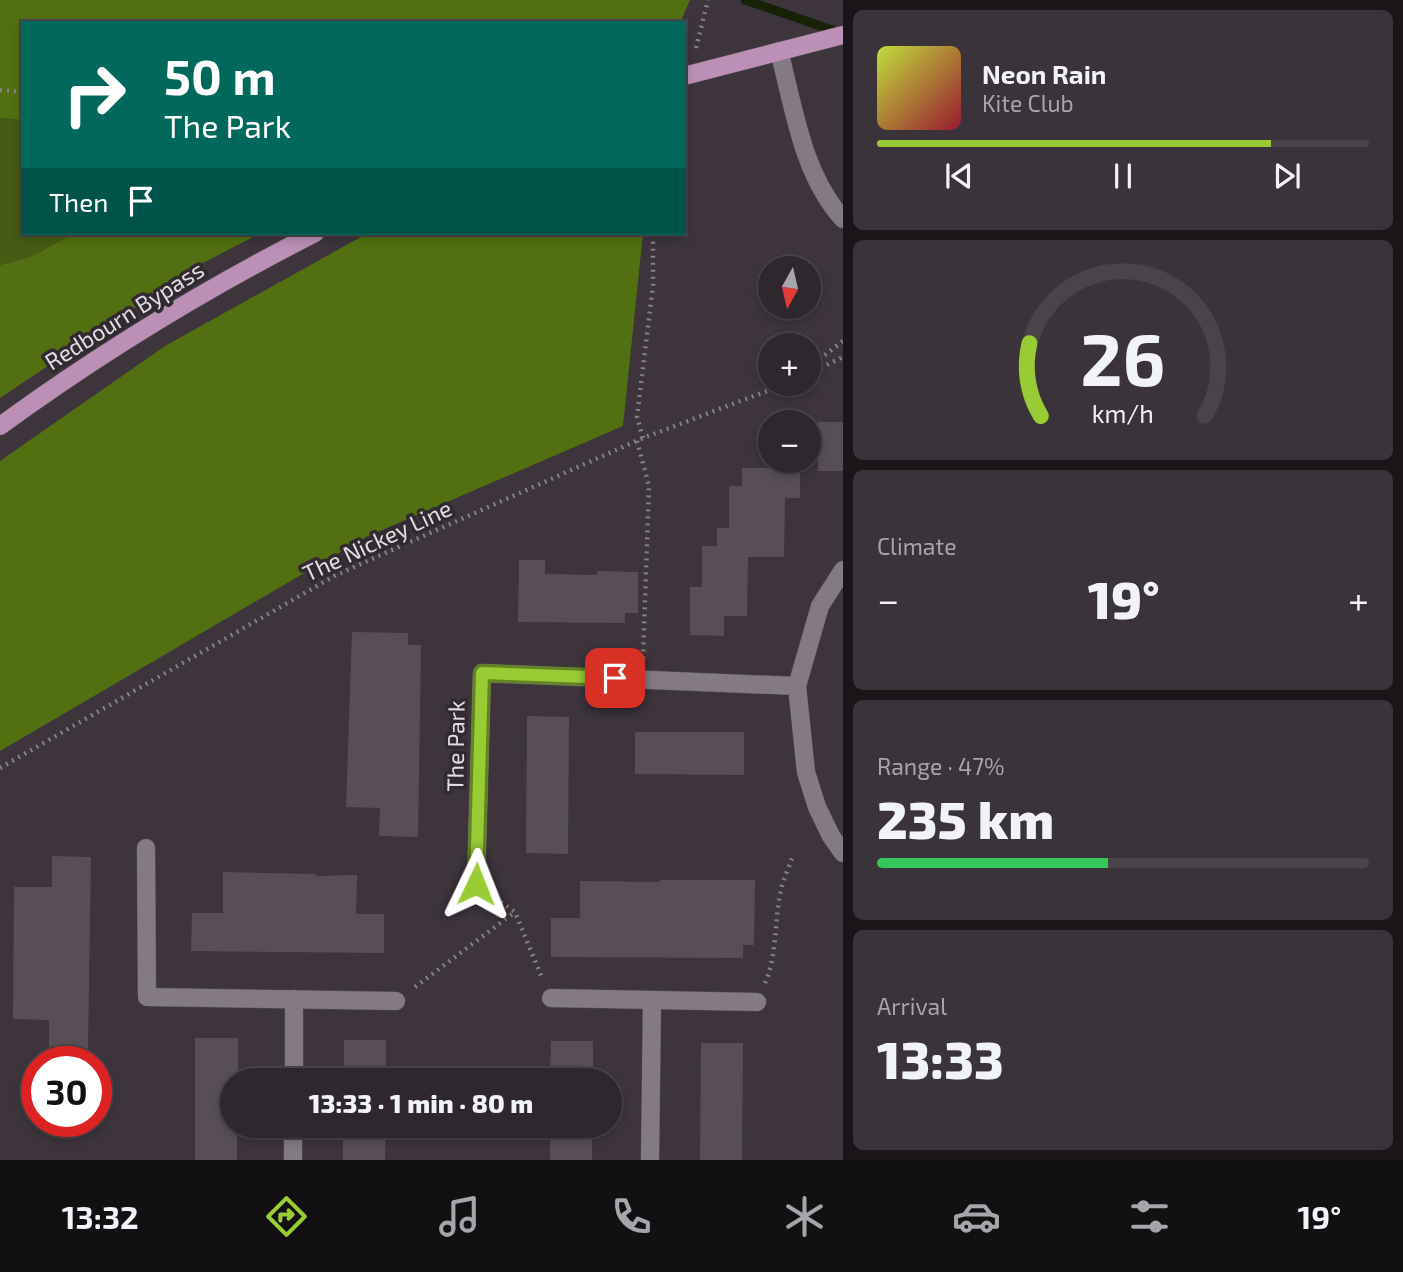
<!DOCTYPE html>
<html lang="en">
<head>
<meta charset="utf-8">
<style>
	:root { --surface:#2e272d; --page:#3a3339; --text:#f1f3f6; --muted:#a7a5aa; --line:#494449; --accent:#99cb35 }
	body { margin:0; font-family:"Exo 2",sans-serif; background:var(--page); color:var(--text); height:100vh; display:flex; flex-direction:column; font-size:26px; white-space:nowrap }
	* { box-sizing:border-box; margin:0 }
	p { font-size:23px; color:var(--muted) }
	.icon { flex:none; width:38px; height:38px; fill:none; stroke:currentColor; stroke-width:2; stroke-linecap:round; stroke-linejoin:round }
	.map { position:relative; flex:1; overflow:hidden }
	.drawer { display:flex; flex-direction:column; gap:10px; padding:10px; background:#191519; width:560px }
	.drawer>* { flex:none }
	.banner { position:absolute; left:21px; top:21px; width:665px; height:214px; border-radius:0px; box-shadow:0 4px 10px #0003,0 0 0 2px var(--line); background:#00695c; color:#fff; overflow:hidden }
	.needle { width:46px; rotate:188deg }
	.buttons { position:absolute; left:758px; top:256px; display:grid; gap:14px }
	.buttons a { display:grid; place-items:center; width:63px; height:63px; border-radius:50%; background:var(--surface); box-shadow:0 4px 10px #0003,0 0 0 2px var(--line); font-size:35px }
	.speed { position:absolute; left:21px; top:1046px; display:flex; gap:14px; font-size:35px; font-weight:700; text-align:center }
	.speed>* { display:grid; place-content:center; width:91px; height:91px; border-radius:50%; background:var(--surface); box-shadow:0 4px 10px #0003,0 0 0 2px var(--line); line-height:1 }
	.speed .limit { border:10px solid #d22; background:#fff; color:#111 }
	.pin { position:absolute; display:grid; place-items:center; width:60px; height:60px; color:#fff; margin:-30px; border-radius:14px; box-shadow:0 4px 10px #0006 }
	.me { position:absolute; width:77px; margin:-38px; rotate:2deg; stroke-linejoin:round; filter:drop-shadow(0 0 5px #0008) }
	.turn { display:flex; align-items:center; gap:24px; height:147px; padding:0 28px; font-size:32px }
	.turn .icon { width:91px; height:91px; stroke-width:2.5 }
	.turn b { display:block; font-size:49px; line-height:60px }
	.then { display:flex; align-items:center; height:66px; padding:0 28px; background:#0003; gap:14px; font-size:26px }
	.big { font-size:52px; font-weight:800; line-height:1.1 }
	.drawer .tile { flex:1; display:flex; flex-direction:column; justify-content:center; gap:10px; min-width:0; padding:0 24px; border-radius:10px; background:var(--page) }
	.drawer .dial { align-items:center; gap:0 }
	.dial svg { height:182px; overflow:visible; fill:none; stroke:var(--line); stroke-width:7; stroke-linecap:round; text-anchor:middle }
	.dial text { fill:var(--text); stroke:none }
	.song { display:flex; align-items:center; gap:21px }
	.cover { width:84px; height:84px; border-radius:10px; background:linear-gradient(135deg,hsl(70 70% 55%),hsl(350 70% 35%)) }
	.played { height:7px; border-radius:4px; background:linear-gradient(90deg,var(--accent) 80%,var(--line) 80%) }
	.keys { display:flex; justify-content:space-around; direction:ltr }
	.heat { display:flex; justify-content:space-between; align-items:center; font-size:38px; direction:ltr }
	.charge { height:10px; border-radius:5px; background:linear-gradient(90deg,#34c759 47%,var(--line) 0) }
	.trip { position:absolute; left:220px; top:1068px; width:402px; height:70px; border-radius:35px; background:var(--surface); box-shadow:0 4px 10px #0003,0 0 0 2px var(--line); font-weight:800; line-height:70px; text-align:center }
	.menu { display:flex; height:112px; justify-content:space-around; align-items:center; background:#121012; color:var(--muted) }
	.menu .icon { width:49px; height:49px }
	.menu .selected { color:var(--accent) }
	.menu b { font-size:32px; color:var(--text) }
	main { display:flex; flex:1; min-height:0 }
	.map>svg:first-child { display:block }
</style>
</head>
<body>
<main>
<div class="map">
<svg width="843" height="1160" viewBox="0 0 843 1160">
	<rect width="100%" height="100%" fill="#3d343c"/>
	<polygon fill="#445c14" points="0,118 23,120 23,233 74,233 33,256 0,265"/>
	<g fill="#527011">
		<polygon points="0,0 690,0 680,23 23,23 23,120 0,118"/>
		<polygon points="74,233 261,233 197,266 0,398 0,265 33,256"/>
		<polygon points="368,233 643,233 623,426 366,537 0,751 0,461 165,346"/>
	</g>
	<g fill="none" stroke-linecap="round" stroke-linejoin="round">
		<polyline stroke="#172105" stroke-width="9" points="745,0 841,33"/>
	</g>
	<g fill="#584f56">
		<rect x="818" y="422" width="25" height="49"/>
		<polygon points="742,468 800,468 800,498 785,498 784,557 748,557 747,616 724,616 724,636 690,635 690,587 702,587 702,546 717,546 717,528 729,528 729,486 742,486"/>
		<polygon points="519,560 545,560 545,574 597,575 597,571 638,572 638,613 625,613 625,623 518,622"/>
		<polygon points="352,632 408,633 408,645 421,645 418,837 379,836 380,808 346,807"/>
		<polygon points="527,716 569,717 568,854 526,853"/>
		<polygon points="635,732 744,732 744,775 635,774"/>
		<polygon points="52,856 91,857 88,1049 49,1048 49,1020 13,1019 14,887 52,887"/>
		<polygon points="223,872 316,874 316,876 357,875 356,914 384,914 384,953 191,951 192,913 223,913"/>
		<polygon points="660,880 755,880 754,945 743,945 743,958 551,957 551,918 580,918 580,881 660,882"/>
		<polygon points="195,1038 238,1038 238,1080 233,1080 233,1125 237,1125 237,1160 195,1160"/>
		<rect x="344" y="1040" width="42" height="40"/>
		<polygon points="551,1041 593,1041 593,1080 550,1080"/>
		<polygon points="701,1043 743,1043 742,1160 700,1160"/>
		<polygon points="343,1125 386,1125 385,1160 343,1160"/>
		<rect x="550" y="1125" width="42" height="35"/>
	</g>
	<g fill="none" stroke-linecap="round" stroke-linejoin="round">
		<g stroke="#595258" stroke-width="19">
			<g id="minor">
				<path d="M 779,51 C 794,107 802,174 843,219"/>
				<polyline points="843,570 820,606 797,686 806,772 817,807 831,836 843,853"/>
				<polyline points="146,848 147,997 396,1001"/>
				<polyline points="476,884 482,673 797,686"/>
				<polyline points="551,998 757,1002"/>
				<polyline points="294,1080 294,999"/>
				<polyline points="293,1160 293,1125"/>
				<polyline points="650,1160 652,1001"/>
			</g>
		</g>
		<g stroke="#595258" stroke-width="19">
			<g id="major">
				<polyline points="684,76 843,35"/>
				<path d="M 0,426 C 99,354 205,289 315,233"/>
			</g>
		</g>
		<g stroke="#867f85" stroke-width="4.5" stroke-dasharray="2 5" stroke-linecap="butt">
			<polyline points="696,48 708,0"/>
			<polyline points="0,90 23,92"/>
			<polyline points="808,368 843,341"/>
			<polyline points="808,374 843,357"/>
			<polyline points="643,438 637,417 653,285 653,233"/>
			<polyline points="637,441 649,486 643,659"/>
			<polyline points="0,768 336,575 643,438 788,383"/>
			<polyline points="495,898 515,912 542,978"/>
			<path d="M 765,983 C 778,953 774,920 781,890 C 783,879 789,868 792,858"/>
			<polyline points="415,987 515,912"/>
		</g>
		<use href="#minor" stroke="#847a82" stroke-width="18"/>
		<use href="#major" stroke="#bb8fb6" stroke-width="18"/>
	</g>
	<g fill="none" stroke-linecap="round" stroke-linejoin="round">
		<g stroke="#638422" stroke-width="18">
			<polyline id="route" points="476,884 482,673 615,678"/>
		</g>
		<use href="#route" stroke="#99cb35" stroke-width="12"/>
	</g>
	<g text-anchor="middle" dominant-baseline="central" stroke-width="7" stroke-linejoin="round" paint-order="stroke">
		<g font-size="23" fill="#e2dde1" stroke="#322a31">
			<text transform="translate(124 315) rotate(-32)">Redbourn Bypass</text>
			<text transform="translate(377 540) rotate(-25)">The Nickey Line</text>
			<text transform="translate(455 746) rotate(-89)">The Park</text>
		</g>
	</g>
</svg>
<div class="buttons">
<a><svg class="needle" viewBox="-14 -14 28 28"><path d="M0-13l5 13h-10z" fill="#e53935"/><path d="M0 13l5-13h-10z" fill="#a7a5aa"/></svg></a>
<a>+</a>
<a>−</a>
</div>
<div class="speed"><div class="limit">30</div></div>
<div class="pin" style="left:615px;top:678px;background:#d93025"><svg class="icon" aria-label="arrive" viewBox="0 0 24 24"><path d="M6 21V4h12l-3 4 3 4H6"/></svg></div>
<svg class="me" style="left:476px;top:884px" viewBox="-20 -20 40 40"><path d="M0-17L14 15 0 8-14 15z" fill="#99cb35" stroke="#fff" stroke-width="4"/></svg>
<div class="trip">13:33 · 1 min · 80 m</div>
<div class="banner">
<div class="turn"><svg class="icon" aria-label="right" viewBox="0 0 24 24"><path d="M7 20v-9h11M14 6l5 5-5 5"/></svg><div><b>50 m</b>The Park</div></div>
<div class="then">Then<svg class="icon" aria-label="arrive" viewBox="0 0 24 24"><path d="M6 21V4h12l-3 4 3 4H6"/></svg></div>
</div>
</div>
<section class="drawer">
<div class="tile">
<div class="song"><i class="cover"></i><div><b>Neon Rain</b><p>Kite Club</p></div></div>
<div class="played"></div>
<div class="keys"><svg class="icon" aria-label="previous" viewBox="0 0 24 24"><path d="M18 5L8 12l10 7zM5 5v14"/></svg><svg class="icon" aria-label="pause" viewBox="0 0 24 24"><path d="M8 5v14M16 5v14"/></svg><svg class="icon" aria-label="next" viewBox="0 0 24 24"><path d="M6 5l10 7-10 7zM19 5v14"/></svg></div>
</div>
<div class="tile dial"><svg viewBox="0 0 100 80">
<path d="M14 69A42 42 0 1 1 86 69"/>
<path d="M14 69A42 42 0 0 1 9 37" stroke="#99cb35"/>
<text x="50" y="56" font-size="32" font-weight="700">26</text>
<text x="50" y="72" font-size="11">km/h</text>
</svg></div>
<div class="tile"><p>Climate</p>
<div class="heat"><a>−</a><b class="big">19°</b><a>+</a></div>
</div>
<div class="tile"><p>Range · 47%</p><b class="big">235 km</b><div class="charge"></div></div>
<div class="tile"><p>Arrival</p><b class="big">13:33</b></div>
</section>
</main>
<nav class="menu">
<b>13:32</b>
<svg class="icon selected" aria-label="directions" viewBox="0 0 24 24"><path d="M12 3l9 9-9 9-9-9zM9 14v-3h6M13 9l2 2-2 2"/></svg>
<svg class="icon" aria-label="music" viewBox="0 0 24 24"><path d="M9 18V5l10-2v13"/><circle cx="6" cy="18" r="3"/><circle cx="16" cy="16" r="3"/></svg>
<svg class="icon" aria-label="phone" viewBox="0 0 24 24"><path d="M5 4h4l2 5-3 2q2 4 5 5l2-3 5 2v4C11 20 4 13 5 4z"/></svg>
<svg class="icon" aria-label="climate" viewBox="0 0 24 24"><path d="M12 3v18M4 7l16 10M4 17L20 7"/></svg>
<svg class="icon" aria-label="car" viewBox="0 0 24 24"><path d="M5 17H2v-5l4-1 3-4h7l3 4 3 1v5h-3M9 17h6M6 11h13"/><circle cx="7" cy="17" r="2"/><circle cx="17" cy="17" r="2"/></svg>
<svg class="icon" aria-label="filters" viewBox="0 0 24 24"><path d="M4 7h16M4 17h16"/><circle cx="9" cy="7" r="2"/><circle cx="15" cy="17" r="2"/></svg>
<b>19°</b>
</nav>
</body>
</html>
